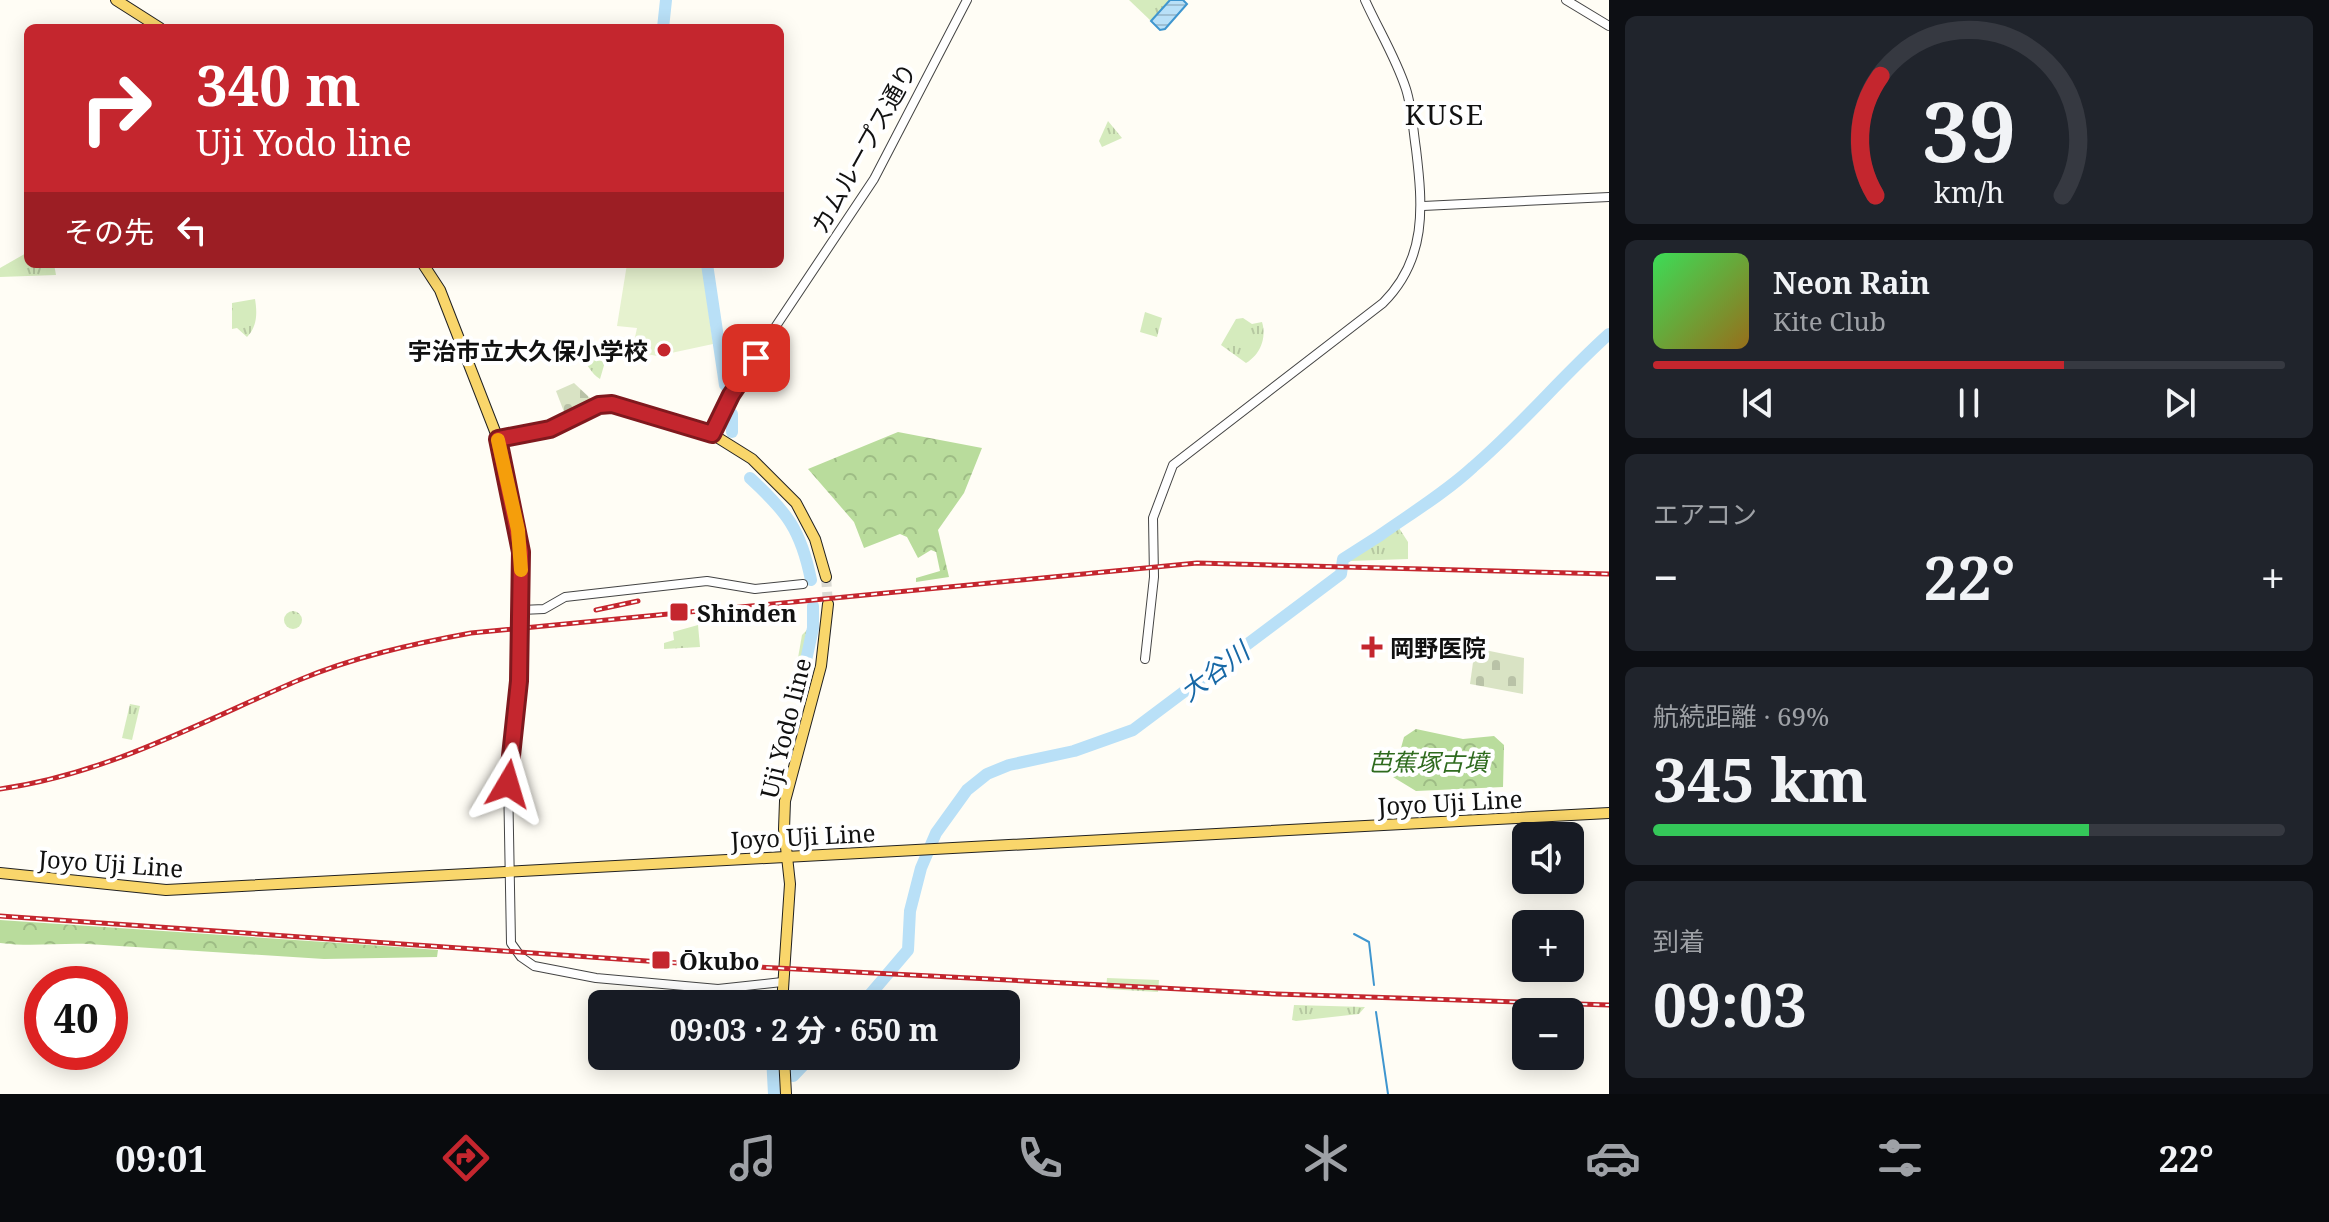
<!DOCTYPE html>
<html lang="ja">
<head>
<meta charset="utf-8">
<style>
	:root { --surface:#171b24; --page:#20242c; --text:#f1f3f6; --muted:#9ea1a6; --line:#363941; --accent:#c4262e }
	body { margin:0; font-family:"Noto Serif","Noto Sans JP",serif; background:var(--page); color:var(--text); height:100vh; display:flex; flex-direction:column; font-size:30px; white-space:nowrap }
	* { box-sizing:border-box; margin:0 }
	p { font-size:26px; color:var(--muted) }
	.icon { flex:none; width:44px; height:44px; fill:none; stroke:currentColor; stroke-width:2; stroke-linecap:round; stroke-linejoin:round }
	.map { position:relative; flex:1; overflow:hidden }
	.sheet { display:flex; flex-direction:column; gap:16px; padding:16px; background:#0d0f14; width:720px }
	.sheet>* { flex:none }
	.hud { position:absolute; left:24px; top:24px; width:760px; height:244px; border-radius:12px; box-shadow:0 4px 20px #0003; background:#c4262e; color:#fff; overflow:hidden }
	.buttons { position:absolute; left:1512px; top:822px; display:grid; gap:16px }
	.buttons a { display:grid; place-items:center; width:72px; height:72px; border-radius:12px; background:var(--surface); box-shadow:0 4px 20px #0003; font-size:40px }
	.speed { position:absolute; left:24px; top:966px; display:flex; gap:16px; font-size:40px; font-weight:700; text-align:center }
	.speed>* { display:grid; place-content:center; width:104px; height:104px; border-radius:50%; background:var(--surface); box-shadow:0 4px 20px #0003; line-height:1 }
	.speed .limit { border:12px solid #d22; background:#fff; color:#111 }
	.pin { position:absolute; display:grid; place-items:center; width:68px; height:68px; color:#fff; margin:-34px; border-radius:16px; box-shadow:0 4px 12px #0006 }
	.me { position:absolute; width:88px; margin:-44px; rotate:7deg; stroke-linejoin:round; filter:drop-shadow(0 0 6px #0008) }
	.turn { display:flex; align-items:center; gap:28px; height:168px; padding:0 40px; font-size:36px }
	.turn .icon { width:104px; height:104px; stroke-width:2.5 }
	.turn b { display:block; font-size:56px; line-height:68px }
	.then { display:flex; align-items:center; height:76px; padding:0 40px; background:#0003; gap:16px; font-size:30px }
	.big { font-size:60px; font-weight:700; line-height:1.1 }
	.sheet .card { flex:1; display:flex; flex-direction:column; justify-content:center; gap:12px; min-width:0; padding:0 28px; border-radius:12px; background:var(--page) }
	.sheet .dial { align-items:center; gap:0 }
	.dial svg { height:208px; overflow:visible; fill:none; stroke:var(--line); stroke-width:7; stroke-linecap:round; text-anchor:middle }
	.dial text { fill:var(--text); stroke:none }
	.song { display:flex; align-items:center; gap:24px }
	.cover { width:96px; height:96px; border-radius:12px; background:linear-gradient(135deg,hsl(130 70% 55%),hsl(40 70% 35%)) }
	.played { height:8px; border-radius:4px; background:linear-gradient(90deg,var(--accent) 65%,var(--line) 65%) }
	.keys { display:flex; justify-content:space-around; direction:ltr }
	.heat { display:flex; justify-content:space-between; align-items:center; font-size:44px; direction:ltr }
	.charge { height:12px; border-radius:6px; background:linear-gradient(90deg,#34c759 69%,var(--line) 0) }
	.trip { position:absolute; left:588px; top:990px; width:432px; height:80px; border-radius:12px; background:var(--surface); box-shadow:0 4px 20px #0003; font-weight:700; line-height:80px; text-align:center }
	.menu { display:flex; height:128px; justify-content:space-around; align-items:center; background:#090b0e; color:var(--muted) }
	.menu .icon { width:56px; height:56px }
	.menu .active { color:var(--accent) }
	.menu b { font-size:36px; color:var(--text) }
	main { display:flex; flex:1; min-height:0 }
	.map>svg:first-child { display:block }
</style>
</head>
<body>
<main>
<div class="map">
<svg width="1609" height="1094" viewBox="0 0 1609 1094">
	<defs>
		<pattern id="grass-tufts" width="24" height="20" patternUnits="userSpaceOnUse" patternTransform="scale(2)"><rect width="24" height="20" fill="#d5ebbd"/><path d="M3 7l-1-3M5 7V3M7 7l1-3M15 17l-1-3M17 17v-4M19 17l1-3" fill="none" stroke="#b6c8a1"/></pattern>
		<pattern id="forest-crowns" width="20" height="18" patternUnits="userSpaceOnUse" patternTransform="scale(2)"><rect width="20" height="18" fill="#b9dc9c"/><path d="M2 6a3 3 0 1 1 6 0M12 15a3 3 0 1 1 6 0" fill="none" stroke="#9ebc85"/></pattern>
		<pattern id="cemetery-stones" width="16" height="16" patternUnits="userSpaceOnUse" patternTransform="scale(2)"><rect width="16" height="16" fill="#d9e3c4"/><path d="M2 7V4a2 2 0 0 1 4 0v3zM10 15v-3a2 2 0 0 1 4 0v3z" fill="#b9c2a7"/></pattern>
		<pattern id="water-rules" width="6" height="5" patternUnits="userSpaceOnUse" patternTransform="scale(2)"><rect width="6" height="5" fill="#b9e0f7"/><path d="M0 2.5h6" fill="none" stroke="#9ebfd3"/></pattern>
	</defs>
	<rect width="100%" height="100%" fill="#fffdf5"/>
	<g fill="url(#grass-tufts)">
		<polygon points="1129,0 1170,0 1151,21"/>
		<polygon points="1108,121 1122,138 1102,147 1099,141"/>
		<polygon points="28,252 28,264 54,264 56,275 0,277 0,268"/>
		<path d="M 255,299 C 257,311 258,326 247,337 L 237,328 L 232,329 L 232,303 Z"/>
		<polygon points="1145,312 1162,318 1157,337 1140,332"/>
		<path d="M 1243,318 L 1252,324 L 1262,322 C 1267,338 1260,355 1246,363 L 1221,345 L 1236,319 Z"/>
		<path d="M 578,355 L 605,362 L 600,379 C 591,374 587,362 578,355 Z"/>
		<path d="M 1397,525 L 1408,542 L 1408,559 L 1350,561 C 1355,544 1383,535 1397,525 Z"/>
		<circle cx="293" cy="620" r="9"/>
		<polygon points="698,625 700,647 664,649 664,643 674,640 673,632"/>
		<polygon points="808,629 797,687 792,692 802,635"/>
		<polygon points="130,704 140,706 132,740 122,738"/>
		<polygon points="1107,978 1159,980 1158,992 1106,989"/>
		<polygon points="1294,1005 1365,1007 1359,1014 1296,1021 1292,1020"/>
	</g>
	<g fill="url(#forest-crowns)">
		<polygon points="898,432 982,448 964,493 938,530 949,577 916,582 916,578 940,571 936,552 931,550 918,558 907,537 900,534 864,548 854,522 808,469"/>
		<polygon points="1416,729 1463,739 1494,736 1504,745 1503,787 1416,791 1393,777 1404,737"/>
		<path d="M 0,920 L 384,946 L 438,950 L 437,957 L 324,959 L 88,944 C 57,943 30,947 0,943 Z"/>
	</g>
	<g fill="url(#cemetery-stones)">
		<polygon points="574,383 591,399 566,417 556,391"/>
		<polygon points="1475,648 1524,658 1523,694 1470,684"/>
	</g>
	<polygon fill="#e6f2cf" points="627,264 702,264 713,344 657,356 632,351 637,328 617,326"/>
	<polygon fill="url(#water-rules)" stroke="#3f96cf" stroke-width="2" points="1170,0 1183,0 1187,4 1165,29 1160,30 1151,21"/>
	<g fill="none" stroke-linecap="round" stroke-linejoin="round">
		<g stroke="#3f96cf" stroke-width="2">
			<polyline points="1354,934 1369,942 1374,985"/>
			<polyline points="1376,1012 1388,1094"/>
		</g>
		<g stroke="#b9e0f7" stroke-width="12">
			<polyline points="663,28 666,0"/>
			<polyline points="707,264 725,385"/>
			<polyline points="732,414 732,432"/>
			<path d="M 750,478 C 787,512 801,530 811,580"/>
			<polyline points="800,688 813,628 813,606"/>
			<path d="M 862,1004 L 908,950 L 910,911 L 921,868 L 936,833 L 967,790 L 987,774 L 1009,765 L 1074,751 L 1133,730 L 1341,574 L 1343,559 L 1379,536 C 1410,514 1445,493 1473,467 C 1522,425 1561,377 1609,334"/>
			<polyline points="772,1056 774,1094"/>
			<polyline points="793,1076 812,1056"/>
		</g>
		<polyline stroke="#dbdad3" stroke-width="10" stroke-dasharray="10 5" stroke-linecap="butt" points="826,577 828,604"/>
		<g stroke="#444" stroke-width="10">
			<g id="minor">
				<polyline points="1566,0 1609,26"/>
				<polyline points="1423,206 1609,197"/>
				<polyline points="712,434 734,389 874,179 967,0"/>
				<polyline points="498,439 521,552 519,681 508,778 511,943 521,957 534,966 596,978 718,989 782,982"/>
				<polyline points="521,610 544,609 565,597 707,581 755,589 803,584"/>
				<path d="M 1145,659 L 1154,577 L 1153,518 L 1173,465 L 1383,303 C 1427,259 1423,207 1416,149 C 1413,129 1412,108 1406,89 C 1396,58 1378,29 1365,0"/>
			</g>
		</g>
		<g stroke="#222" stroke-width="12">
			<g id="major">
				<polyline points="116,0 160,28"/>
				<polyline points="423,264 440,290 498,439 550,429 599,405 612,404 712,434 752,459 796,503 815,539 826,577"/>
				<polyline points="0,873 166,890 1609,813"/>
				<polyline points="782,1004 790,884 784,829 785,801 821,666 828,604"/>
				<polyline points="784,1056 786,1094"/>
			</g>
		</g>
		<use href="#minor" stroke="#fff" stroke-width="8"/>
		<use href="#major" stroke="#f9d66b" stroke-width="10"/>
		<g stroke="#c4262e" stroke-width="5">
			<g id="rail">
				<polyline points="596,610 638,601"/>
				<path d="M 0,789 C 107,774 201,722 299,680 C 354,657 412,644 471,633 L 1197,563 L 1609,574"/>
				<polyline points="0,916 661,962 1277,994 1609,1005"/>
			</g>
		</g>
		<use href="#rail" stroke="#fff" stroke-width="2" stroke-dasharray="6" stroke-linecap="butt"/>
	</g>
	<g fill="none" stroke-linecap="round" stroke-linejoin="round">
		<g stroke="#7f191e" stroke-width="20">
			<polyline id="route" points="508,784 519,681 521,552 498,439 550,429 599,405 612,404 712,434 731,395 756,358"/>
		</g>
		<use href="#route" stroke="#c4262e" stroke-width="14"/>
		<polyline stroke="#f59e0b" stroke-width="14" points="498,440 518,530 521,570"/>
	</g>
	<g fill="#c4262e" stroke="#fff" stroke-width="3">
		<circle cx="664" cy="350" r="8"/>
		<rect x="669" y="602" width="20" height="20" rx="4"/>
		<path d="M1368 635h8v8h8v8h-8v8h-8v-8h-8v-8h8z"/>
		<rect x="651" y="950" width="20" height="20" rx="4"/>
	</g>
	<g text-anchor="middle" dominant-baseline="central" stroke-width="8" stroke-linejoin="round" paint-order="stroke">
		<g font-size="24" fill="#111" stroke="#fff">
			<text transform="translate(863 148) rotate(-61)">カムループス通り</text>
			<text transform="translate(785 728) rotate(-76)">Uji Yodo line</text>
			<text transform="translate(1450 802) rotate(-3)">Joyo Uji Line</text>
			<text transform="translate(803 836) rotate(-3)">Joyo Uji Line</text>
			<text transform="translate(111 863) rotate(4)">Joyo Uji Line</text>
		</g>
		<g font-size="24" font-weight="bold" fill="#111" stroke="#fff" text-anchor="start">
			<text x="648" y="350" text-anchor="end">宇治市立大久保小学校</text>
			<text x="697" y="612">Shinden</text>
			<text x="1390" y="647">岡野医院</text>
			<text x="679" y="960">Ōkubo</text>
		</g>
		<g font-size="24" font-style="italic" fill="#2f6b1f" stroke="#fff">
			<text x="1428" y="761">芭蕉塚古墳</text>
		</g>
		<g font-size="26" font-style="italic" fill="#1768a6" stroke="#fff">
			<text transform="translate(1214 671) rotate(-37)">大谷川</text>
		</g>
		<g font-size="28" letter-spacing="2" fill="#111" stroke="#fff">
			<text x="1445" y="114">KUSE</text>
		</g>
	</g>
</svg>
<div class="buttons">
<a><svg class="icon" aria-label="sound" viewBox="0 0 24 24"><path d="M4 9h4l5-4v14l-5-4H4zM17 9q2 3 0 6"/></svg></a>
<a>+</a>
<a>−</a>
</div>
<div class="speed"><div class="limit">40</div></div>
<div class="pin" style="left:756px;top:358px;background:#d93025"><svg class="icon" aria-label="arrive" viewBox="0 0 24 24"><path d="M6 21V4h12l-3 4 3 4H6"/></svg></div>
<svg class="me" style="left:508px;top:784px" viewBox="-20 -20 40 40"><path d="M0-17L14 15 0 8-14 15z" fill="#c4262e" stroke="#fff" stroke-width="4"/></svg>
<div class="trip">09:03 · 2 分 · 650 m</div>
<div class="hud">
<div class="turn"><svg class="icon" aria-label="right" viewBox="0 0 24 24"><path d="M7 20v-9h11M14 6l5 5-5 5"/></svg><div><b>340 m</b>Uji Yodo line</div></div>
<div class="then">その先<svg class="icon" aria-label="left" viewBox="0 0 24 24"><path d="M17 20v-9H6M10 6l-5 5 5 5"/></svg></div>
</div>
</div>
<section class="sheet">
<div class="card dial"><svg viewBox="0 0 100 80">
<path d="M14 69A42 42 0 1 1 86 69"/>
<path d="M14 69A42 42 0 0 1 16 23" stroke="#c4262e"/>
<text x="50" y="56" font-size="32" font-weight="700">39</text>
<text x="50" y="72" font-size="11">km/h</text>
</svg></div>
<div class="card">
<div class="song"><i class="cover"></i><div><b>Neon Rain</b><p>Kite Club</p></div></div>
<div class="played"></div>
<div class="keys"><svg class="icon" aria-label="previous" viewBox="0 0 24 24"><path d="M18 5L8 12l10 7zM5 5v14"/></svg><svg class="icon" aria-label="pause" viewBox="0 0 24 24"><path d="M8 5v14M16 5v14"/></svg><svg class="icon" aria-label="next" viewBox="0 0 24 24"><path d="M6 5l10 7-10 7zM19 5v14"/></svg></div>
</div>
<div class="card"><p>エアコン</p>
<div class="heat"><a>−</a><b class="big">22°</b><a>+</a></div>
</div>
<div class="card"><p>航続距離 · 69%</p><b class="big">345 km</b><div class="charge"></div></div>
<div class="card"><p>到着</p><b class="big">09:03</b></div>
</section>
</main>
<nav class="menu">
<b>09:01</b>
<svg class="icon active" aria-label="directions" viewBox="0 0 24 24"><path d="M12 3l9 9-9 9-9-9zM9 14v-3h6M13 9l2 2-2 2"/></svg>
<svg class="icon" aria-label="music" viewBox="0 0 24 24"><path d="M9 18V5l10-2v13"/><circle cx="6" cy="18" r="3"/><circle cx="16" cy="16" r="3"/></svg>
<svg class="icon" aria-label="phone" viewBox="0 0 24 24"><path d="M5 4h4l2 5-3 2q2 4 5 5l2-3 5 2v4C11 20 4 13 5 4z"/></svg>
<svg class="icon" aria-label="climate" viewBox="0 0 24 24"><path d="M12 3v18M4 7l16 10M4 17L20 7"/></svg>
<svg class="icon" aria-label="car" viewBox="0 0 24 24"><path d="M5 17H2v-5l4-1 3-4h7l3 4 3 1v5h-3M9 17h6M6 11h13"/><circle cx="7" cy="17" r="2"/><circle cx="17" cy="17" r="2"/></svg>
<svg class="icon" aria-label="filters" viewBox="0 0 24 24"><path d="M4 7h16M4 17h16"/><circle cx="9" cy="7" r="2"/><circle cx="15" cy="17" r="2"/></svg>
<b>22°</b>
</nav>
</body>
</html>
